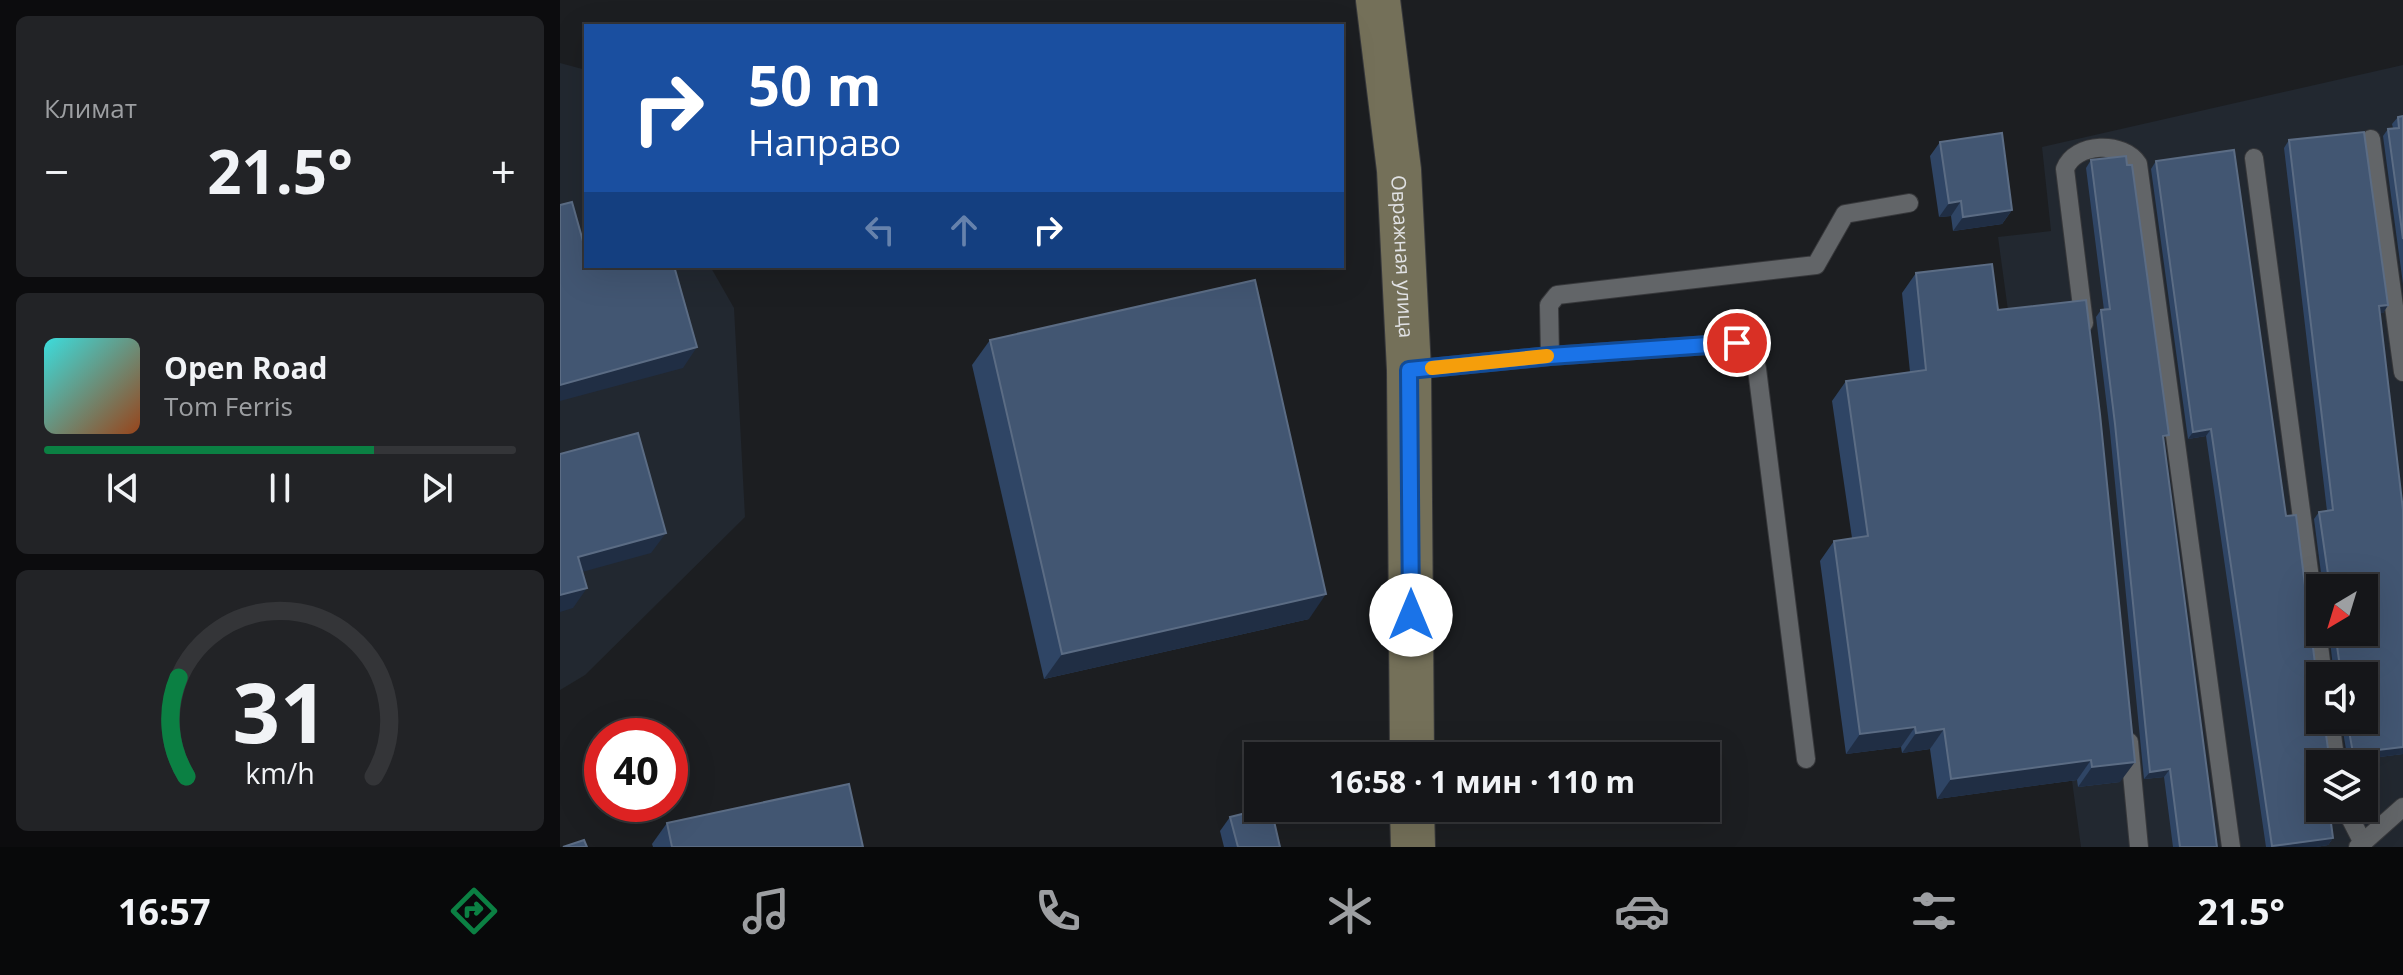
<!DOCTYPE html>
<html lang="ru">
<head>
<meta charset="utf-8">
<style>
	:root { --surface:#151619; --page:#222326; --text:#f1f3f6; --muted:#9d9fa2; --line:#343538; --accent:#0b8043 }
	body { margin:0; font-family:"Open Sans",sans-serif; background:var(--page); color:var(--text); height:100vh; display:flex; flex-direction:column; font-size:30px; white-space:nowrap }
	* { box-sizing:border-box; margin:0 }
	p { font-size:26px; color:var(--muted) }
	.icon { flex:none; width:44px; height:44px; fill:none; stroke:currentColor; stroke-width:2; stroke-linecap:round; stroke-linejoin:round }
	.map { position:relative; flex:1; overflow:hidden }
	.side { display:flex; flex-direction:column; gap:16px; padding:16px; background:#0c0c0e; width:560px }
	.side>* { flex:none }
	.guide { position:absolute; left:24px; top:24px; width:760px; height:244px; border-radius:0px; box-shadow:0 8px 32px #0002,0 0 0 2px var(--line); background:#1a4fa0; color:#fff; overflow:hidden }
	.needle { width:52px; rotate:218deg }
	.fabs { position:absolute; left:1746px; top:574px; display:grid; gap:16px }
	.fabs a { display:grid; place-items:center; width:72px; height:72px; border-radius:0px; background:var(--surface); box-shadow:0 8px 32px #0002,0 0 0 2px var(--line); font-size:40px }
	.speed { position:absolute; left:24px; top:718px; display:flex; gap:16px; font-size:40px; font-weight:700; text-align:center }
	.speed>* { display:grid; place-content:center; width:104px; height:104px; border-radius:50%; background:var(--surface); box-shadow:0 8px 32px #0002,0 0 0 2px var(--line); line-height:1 }
	.speed .limit { border:12px solid #d22; background:#fff; color:#111 }
	.pin { position:absolute; display:grid; place-items:center; width:68px; height:68px; color:#fff; margin:-34px; border:4px solid #fff; border-radius:50%; box-shadow:0 2px 8px #0007 }
	.me { position:absolute; width:88px; margin:-44px; rotate:0deg; stroke-linejoin:round; filter:drop-shadow(0 0 6px #0008) }
	.turn { display:flex; align-items:center; gap:28px; height:168px; padding:0 32px; font-size:36px }
	.turn .icon { width:104px; height:104px; stroke-width:2.5 }
	.turn b { display:block; font-size:56px; line-height:68px }
	.lanes { display:flex; align-items:center; height:76px; padding:0 32px; background:#0003; justify-content:center; gap:40px; direction:ltr }
	.lanes .off { opacity:.35 }
	.big { font-size:60px; font-weight:700; line-height:1.1 }
	.side .tile { flex:1; display:flex; flex-direction:column; justify-content:center; gap:12px; min-width:0; padding:0 28px; border-radius:12px; background:var(--page) }
	.side .dial { align-items:center; gap:0 }
	.dial svg { height:208px; overflow:visible; fill:none; stroke:var(--line); stroke-width:7; stroke-linecap:round; text-anchor:middle }
	.dial text { fill:var(--text); stroke:none }
	.song { display:flex; align-items:center; gap:24px }
	.cover { width:96px; height:96px; border-radius:12px; background:linear-gradient(135deg,hsl(180 70% 55%),hsl(20 70% 35%)) }
	.played { height:8px; border-radius:4px; background:linear-gradient(90deg,var(--accent) 70%,var(--line) 70%) }
	.keys { display:flex; justify-content:space-around; direction:ltr }
	.heat { display:flex; justify-content:space-between; align-items:center; font-size:44px; direction:ltr }
	.trip { position:absolute; left:684px; top:742px; width:476px; height:80px; border-radius:0px; background:var(--surface); box-shadow:0 8px 32px #0002,0 0 0 2px var(--line); font-weight:700; line-height:80px; text-align:center }
	.dock { display:flex; height:128px; justify-content:space-around; align-items:center; background:#08090a; color:var(--muted) }
	.dock .icon { width:56px; height:56px }
	.dock .on { color:var(--accent) }
	.dock b { font-size:36px; color:var(--text) }
	main { display:flex; flex:1; min-height:0 }
	.map>svg:first-child { display:block }
</style>
</head>
<body>
<main>
<section class="side">
<div class="tile"><p>Климат</p>
<div class="heat"><a>−</a><b class="big">21.5°</b><a>+</a></div>
</div>
<div class="tile">
<div class="song"><i class="cover"></i><div><b>Open Road</b><p>Tom Ferris</p></div></div>
<div class="played"></div>
<div class="keys"><svg class="icon" aria-label="previous" viewBox="0 0 24 24"><path d="M18 5L8 12l10 7zM5 5v14"/></svg><svg class="icon" aria-label="pause" viewBox="0 0 24 24"><path d="M8 5v14M16 5v14"/></svg><svg class="icon" aria-label="next" viewBox="0 0 24 24"><path d="M6 5l10 7-10 7zM19 5v14"/></svg></div>
</div>
<div class="tile dial"><svg viewBox="0 0 100 80">
<path d="M14 69A42 42 0 1 1 86 69"/>
<path d="M14 69A42 42 0 0 1 11 31" stroke="#0b8043"/>
<text x="50" y="56" font-size="32" font-weight="700">31</text>
<text x="50" y="72" font-size="11">km/h</text>
</svg></div>
</section>
<div class="map">
<svg width="1843" height="847" viewBox="0 0 1843 847">
	<rect width="100%" height="100%" fill="#1c1e21"/>
	<g fill="#222830" fill-rule="evenodd">
		<polygon points="0,63 26,70 26,266 150,266 174,308 185,517 25,675 0,690"/>
		<path d="M 1843,65 L 1843,847 L 1521,847 L 1438,237 L 1491,231 L 1482,147 ZM 1760,588 L 1804,588 L 1804,632 L 1760,632 ZM 1760,676 L 1804,676 L 1804,720 L 1760,720 ZM 1760,764 L 1804,764 L 1804,808 L 1760,808 Z"/>
	</g>
	<g fill="none" stroke-linecap="round" stroke-linejoin="round">
		<g stroke="#37383b" stroke-width="20">
			<g id="lane">
				<polyline points="1811,139 1843,372"/>
				<polyline points="1694,158 1763,676"/>
				<path d="M 1524,323 L 1505,169 C 1515,142 1564,141 1578,164 L 1671,847"/>
				<polyline points="990,356 989,305 997,295 1256,265 1285,214 1349,203"/>
				<polyline points="849,370 990,356 1177,343 1193,351 1197,369 1246,759"/>
				<polyline points="1770,720 1776,764"/>
				<polyline points="1569,742 1579,847"/>
				<polyline points="1785,808 1803,843"/>
				<polyline points="1798,847 1843,807"/>
			</g>
		</g>
		<g stroke="#37383b" stroke-width="46">
			<g id="secondary">
				<path id="s1" d="M 818,0 L 839,170 L 849,370 L 852,756"/>
				<polyline points="852,808 853,847"/>
			</g>
		</g>
		<use href="#lane" stroke="#626568" stroke-width="18"/>
		<use href="#secondary" stroke="#747059" stroke-width="44"/>
	</g>
	<g fill="#2f4565">
		<polygon points="1843,116 1843,284 1823,136 1828,129 1833,128 1832,124 1838,117"/>
		<polygon points="1729,140 1828,305 1823,313 1820,313 1843,754 1788,761 1781,720 1804,720 1804,676 1774,676 1769,632 1804,632 1804,588 1763,588 1754,519 1759,512 1767,511 1724,148"/>
		<polygon points="1380,142 1452,210 1442,224 1393,231 1391,216 1379,217 1370,156"/>
		<polygon points="1531,160 1604,442 1657,847 1613,847 1604,777 1584,779 1550,432 1536,317 1541,310 1544,310 1526,168"/>
		<polygon points="1596,161 1726,516 1760,720 1769,756 1764,763 1760,764 1773,838 1768,845 1756,847 1706,847 1646,436 1628,439 1591,169"/>
		<polygon points="1356,273 1438,310 1560,782 1518,787 1517,780 1377,799 1370,749 1342,753 1341,747 1286,754 1260,561 1274,541 1292,538 1272,401 1286,381 1350,372 1342,293"/>
		<polygon points="430,340 749,619 484,679 412,365"/>
		<polygon points="670,817 720,847 664,847 660,831"/>
		<polygon points="107,823 303,847 93,847 92,844"/>
	</g>
	<g fill="#202e44">
		<polygon points="1401,201 1391,216 1379,217 1389,203"/>
		<polygon points="1452,210 1442,224 1393,231 1403,217"/>
		<polygon points="1828,305 1823,313 1814,314 1819,306"/>
		<polygon points="137,347 123,368 0,401 0,385"/>
		<polygon points="1651,429 1646,436 1628,439 1633,432"/>
		<polygon points="106,533 91,553 4,577 18,557"/>
		<polygon points="27,588 13,608 0,612 0,595"/>
		<polygon points="766,594 749,619 484,679 502,654"/>
		<polygon points="1355,727 1341,747 1286,754 1300,734"/>
		<polygon points="1384,729 1370,749 1342,753 1356,733"/>
		<polygon points="1843,747 1843,754 1788,761 1793,753"/>
		<polygon points="1769,756 1764,763 1756,764 1761,757"/>
		<polygon points="1531,760 1517,780 1377,799 1391,779"/>
		<polygon points="1575,762 1560,782 1518,787 1532,767"/>
		<polygon points="1610,769 1604,777 1584,779 1590,772"/>
		<polygon points="1773,838 1768,845 1756,847 1712,847"/>
	</g>
	<g fill="#425672" stroke="#5b6c84" stroke-width="2">
		<polygon points="1843,116 1843,239 1828,129 1839,128 1838,117"/>
		<polygon points="1804,132 1828,305 1819,306 1843,510 1843,747 1793,753 1787,720 1804,720 1804,676 1776,676 1780,667 1775,632 1804,632 1804,588 1770,588 1759,512 1773,510 1729,140"/>
		<polygon points="1442,133 1452,210 1403,217 1401,201 1389,203 1380,142"/>
		<polygon points="1674,150 1726,516 1736,515 1756,671 1761,676 1760,720 1764,720 1769,756 1761,757 1762,764 1760,764 1760,808 1769,808 1773,838 1712,846 1651,429 1633,432 1596,161"/>
		<polygon points="1566,156 1567,165 1572,165 1609,435 1603,436 1657,847 1620,847 1610,769 1590,772 1555,424 1541,310 1550,309 1531,160"/>
		<polygon points="12,202 26,252 26,266 114,266 137,347 0,385 0,205"/>
		<polygon points="1432,264 1438,310 1526,300 1540,414 1575,762 1532,767 1531,760 1391,779 1384,729 1356,733 1355,727 1300,734 1274,541 1308,536 1286,381 1366,370 1356,273"/>
		<polygon points="695,280 766,594 502,654 430,340"/>
		<polygon points="78,433 106,533 18,557 27,588 0,595 0,454"/>
		<polygon points="289,784 303,847 112,847 107,823"/>
		<polygon points="706,808 711,808 720,847 678,847 670,817"/>
		<polygon points="24,840 27,847 3,847"/>
	</g>
	<g fill="none" stroke-linecap="round" stroke-linejoin="round">
		<g stroke="#114b97" stroke-width="20">
			<polyline id="route" points="851,615 849,370 990,356 1177,343"/>
		</g>
		<use href="#route" stroke="#1a73e8" stroke-width="14"/>
		<polyline stroke="#f59e0b" stroke-width="14" points="872,368 987,356"/>
	</g>
	<g text-anchor="middle" dominant-baseline="central" stroke-width="8" stroke-linejoin="round" paint-order="stroke">
		<g font-size="20" fill="#e1e2e4" stroke="#1c1e21">
			<text stroke="none"><textPath href="#s1" startOffset="258">Овражная улица</textPath></text>
		</g>
	</g>
</svg>
<div class="fabs">
<a><svg class="needle" viewBox="-14 -14 28 28"><path d="M0-13l5 13h-10z" fill="#e53935"/><path d="M0 13l5-13h-10z" fill="#9d9fa2"/></svg></a>
<a><svg class="icon" aria-label="sound" viewBox="0 0 24 24"><path d="M4 9h4l5-4v14l-5-4H4zM17 9q2 3 0 6"/></svg></a>
<a><svg class="icon" aria-label="layers" viewBox="0 0 24 24"><path d="M12 4l9 5-9 5-9-5zM3 14l9 5 9-5"/></svg></a>
</div>
<div class="speed"><div class="limit">40</div></div>
<div class="pin" style="left:1177px;top:343px;background:#d93025"><svg class="icon" aria-label="arrive" viewBox="0 0 24 24"><path d="M6 21V4h12l-3 4 3 4H6"/></svg></div>
<svg class="me" style="left:851px;top:615px" viewBox="-20 -20 40 40"><circle r="19" fill="#fff"/><path d="M0-13L10 11 0 6-10 11z" fill="#1a73e8"/></svg>
<div class="trip">16:58 · 1 мин · 110 m</div>
<div class="guide">
<div class="turn"><svg class="icon" aria-label="right" viewBox="0 0 24 24"><path d="M7 20v-9h11M14 6l5 5-5 5"/></svg><div><b>50 m</b>Направо</div></div>
<div class="lanes"><svg class="icon off" aria-label="left" viewBox="0 0 24 24"><path d="M17 20v-9H6M10 6l-5 5 5 5"/></svg><svg class="icon off" aria-label="ahead" viewBox="0 0 24 24"><path d="M12 20V5M6 11l6-6 6 6"/></svg><svg class="icon" aria-label="right" viewBox="0 0 24 24"><path d="M7 20v-9h11M14 6l5 5-5 5"/></svg></div>
</div>
</div>
</main>
<nav class="dock">
<b>16:57</b>
<svg class="icon on" aria-label="directions" viewBox="0 0 24 24"><path d="M12 3l9 9-9 9-9-9zM9 14v-3h6M13 9l2 2-2 2"/></svg>
<svg class="icon" aria-label="music" viewBox="0 0 24 24"><path d="M9 18V5l10-2v13"/><circle cx="6" cy="18" r="3"/><circle cx="16" cy="16" r="3"/></svg>
<svg class="icon" aria-label="phone" viewBox="0 0 24 24"><path d="M5 4h4l2 5-3 2q2 4 5 5l2-3 5 2v4C11 20 4 13 5 4z"/></svg>
<svg class="icon" aria-label="climate" viewBox="0 0 24 24"><path d="M12 3v18M4 7l16 10M4 17L20 7"/></svg>
<svg class="icon" aria-label="car" viewBox="0 0 24 24"><path d="M5 17H2v-5l4-1 3-4h7l3 4 3 1v5h-3M9 17h6M6 11h13"/><circle cx="7" cy="17" r="2"/><circle cx="17" cy="17" r="2"/></svg>
<svg class="icon" aria-label="filters" viewBox="0 0 24 24"><path d="M4 7h16M4 17h16"/><circle cx="9" cy="7" r="2"/><circle cx="15" cy="17" r="2"/></svg>
<b>21.5°</b>
</nav>
</body>
</html>
